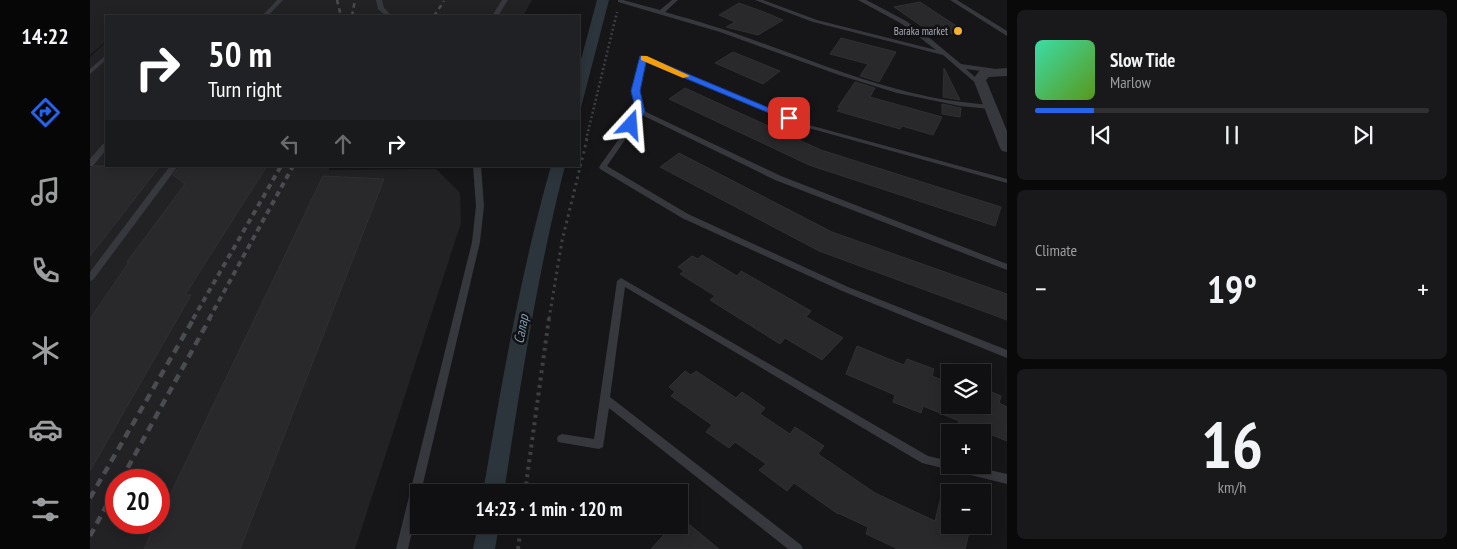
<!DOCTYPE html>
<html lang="en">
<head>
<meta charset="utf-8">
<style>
	:root { --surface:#101012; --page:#19191b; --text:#f1f3f6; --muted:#9c9d9f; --line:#303032; --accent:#2563eb }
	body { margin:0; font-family:"PT Sans Narrow",sans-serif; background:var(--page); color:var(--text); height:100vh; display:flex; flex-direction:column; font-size:19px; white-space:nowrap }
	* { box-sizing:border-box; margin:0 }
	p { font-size:16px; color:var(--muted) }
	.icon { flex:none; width:28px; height:28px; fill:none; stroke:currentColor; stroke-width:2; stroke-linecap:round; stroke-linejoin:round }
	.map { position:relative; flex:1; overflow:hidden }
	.details { display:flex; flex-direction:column; gap:10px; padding:10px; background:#09090a; width:450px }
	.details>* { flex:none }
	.top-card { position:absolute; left:15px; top:15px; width:475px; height:152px; border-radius:0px; box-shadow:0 2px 12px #0003,0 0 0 1px var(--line); background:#202124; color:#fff; overflow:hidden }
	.buttons { position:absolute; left:851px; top:364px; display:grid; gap:10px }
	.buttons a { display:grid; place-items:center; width:50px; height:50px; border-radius:0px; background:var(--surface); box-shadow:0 2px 12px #0003,0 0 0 1px var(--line); font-size:25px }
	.speed { position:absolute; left:15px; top:469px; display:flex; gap:10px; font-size:25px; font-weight:700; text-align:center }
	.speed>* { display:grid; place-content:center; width:65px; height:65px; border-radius:50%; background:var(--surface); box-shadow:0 2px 12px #0003,0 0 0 1px var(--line); line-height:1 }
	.speed .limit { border:8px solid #d22; background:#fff; color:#111 }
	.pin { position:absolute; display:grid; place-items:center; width:42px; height:42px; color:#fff; margin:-21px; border-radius:10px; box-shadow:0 2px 8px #0006 }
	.me { position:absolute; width:55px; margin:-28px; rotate:19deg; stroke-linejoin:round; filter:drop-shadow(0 0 4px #0008) }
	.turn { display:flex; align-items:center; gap:18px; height:105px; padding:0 20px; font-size:22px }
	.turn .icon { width:65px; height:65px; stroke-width:2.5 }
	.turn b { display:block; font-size:35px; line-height:42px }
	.lanes { display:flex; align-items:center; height:48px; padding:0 20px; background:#0003; justify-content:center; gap:25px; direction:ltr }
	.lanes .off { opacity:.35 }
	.big { font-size:38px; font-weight:600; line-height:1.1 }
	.details .tile { flex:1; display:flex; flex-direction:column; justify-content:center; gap:8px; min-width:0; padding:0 18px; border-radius:8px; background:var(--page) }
	.details .dial { align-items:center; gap:0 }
	.dial b { font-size:65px; line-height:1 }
	.song { display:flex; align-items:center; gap:15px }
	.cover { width:60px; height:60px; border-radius:8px; background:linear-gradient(135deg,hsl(160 70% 55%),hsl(90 70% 35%)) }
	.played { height:5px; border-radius:2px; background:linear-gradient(90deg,var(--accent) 15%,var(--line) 15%) }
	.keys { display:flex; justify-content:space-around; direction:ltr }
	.heat { display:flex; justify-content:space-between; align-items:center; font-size:28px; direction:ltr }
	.trip { position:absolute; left:320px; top:484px; width:278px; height:50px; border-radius:0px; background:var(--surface); box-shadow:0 2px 12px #0003,0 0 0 1px var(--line); font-weight:600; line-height:50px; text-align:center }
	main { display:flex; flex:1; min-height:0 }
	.dock { display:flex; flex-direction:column; width:90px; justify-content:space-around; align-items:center; background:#060607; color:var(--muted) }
	.dock .icon { width:35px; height:35px }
	.dock .current { color:var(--accent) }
	.dock b { font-size:22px; color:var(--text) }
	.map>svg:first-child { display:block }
</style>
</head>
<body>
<main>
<nav class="dock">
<b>14:22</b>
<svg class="icon current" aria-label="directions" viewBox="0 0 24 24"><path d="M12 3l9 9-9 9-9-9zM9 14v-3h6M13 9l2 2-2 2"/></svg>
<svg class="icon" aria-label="music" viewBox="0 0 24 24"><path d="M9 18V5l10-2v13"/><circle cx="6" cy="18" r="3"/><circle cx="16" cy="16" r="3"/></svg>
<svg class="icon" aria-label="phone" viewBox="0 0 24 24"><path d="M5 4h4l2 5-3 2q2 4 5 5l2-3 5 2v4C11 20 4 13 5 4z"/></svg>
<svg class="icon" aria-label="climate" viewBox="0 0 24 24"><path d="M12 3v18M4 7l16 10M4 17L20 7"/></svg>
<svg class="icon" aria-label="car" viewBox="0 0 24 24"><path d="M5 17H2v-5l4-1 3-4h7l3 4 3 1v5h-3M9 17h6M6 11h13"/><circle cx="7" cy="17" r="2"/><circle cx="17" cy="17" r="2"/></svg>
<svg class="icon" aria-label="filters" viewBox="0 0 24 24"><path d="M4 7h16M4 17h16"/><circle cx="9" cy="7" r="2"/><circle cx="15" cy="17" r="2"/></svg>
</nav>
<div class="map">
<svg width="917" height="549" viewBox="0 0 917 549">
	<rect width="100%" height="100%" fill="#161618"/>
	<g fill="#222225" fill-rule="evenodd">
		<polygon points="0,0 442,0 433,16 16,16 16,43 14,43 0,55"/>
		<path d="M 14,44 L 16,44 L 16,166 L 240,166 L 239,170 L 346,169 L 370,193 L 371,223 L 265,549 L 0,549 L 0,57 ZM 26,480 L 69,480 L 69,522 L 26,522 Z"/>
	</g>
	<g fill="#2c353c">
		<polygon points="507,0 519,0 489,115 489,67"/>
		<path d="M 461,166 L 475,166 C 447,275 431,382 414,492 L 393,492 C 412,382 430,275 461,166 Z"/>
		<polygon points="388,525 409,525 405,549 383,549"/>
	</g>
	<g fill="#29292c" stroke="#303034">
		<polygon points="830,2 874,31 846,36 804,7"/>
		<polygon points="649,3 674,12 693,20 668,35 636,27 645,22 629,15"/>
		<polygon points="751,38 806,52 789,82 770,76 778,64 740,54"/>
		<polygon points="643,52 690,71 673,84 625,63"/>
		<polygon points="854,68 870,100 853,97"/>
		<polygon points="765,82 785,88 780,97 852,117 843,135 812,126 810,129 747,111 750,108 748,107"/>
		<polygon points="595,88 731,150 911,207 905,226 719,165 579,99"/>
		<polygon points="852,104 871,108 870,117 852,114"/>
		<polygon points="589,153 742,232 917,294 917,320 729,251 570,167"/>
		<polygon points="5,166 70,166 0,256 0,168"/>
		<polygon points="90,166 177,166 95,295 101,295 0,471 0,319 39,262 37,262 95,184 83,175"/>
		<polygon points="233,176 294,179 150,549 54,549 66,522 69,522 69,518"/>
		<polygon points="612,255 647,276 651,271 721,311 716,317 753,338 732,360 695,338 690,344 620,300 625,296 590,274 594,271 588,267 602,256 608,259"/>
		<polygon points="767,346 814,365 817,359 844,369 842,376 860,383 860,405 892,405 892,388 911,396 909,403 917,407 917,441 902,435 900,443 892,442 892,432 875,432 867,429 869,421 833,406 831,413 803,402 805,395 756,374"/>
		<polygon points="595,371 601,375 606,371 646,398 652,392 675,408 670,414 700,434 705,427 734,446 728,454 785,493 845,521 853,488 860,489 860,525 881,525 875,549 808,549 776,534 778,527 748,513 748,514 704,483 697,491 669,470 676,464 645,442 639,448 616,432 622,425 581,396 585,392 579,387"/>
		<polygon points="583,525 600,525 629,549 561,549"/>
	</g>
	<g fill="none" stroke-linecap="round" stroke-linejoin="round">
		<polyline stroke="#3d3f44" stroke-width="2.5" stroke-dasharray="2 2.5" stroke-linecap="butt" points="496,140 527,12"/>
		<polyline stroke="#3d3f44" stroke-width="3" stroke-dasharray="2.5 4" stroke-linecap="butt" points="459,319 472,241 497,139"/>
		<g stroke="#3d3f44" stroke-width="4" stroke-dasharray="3 4.5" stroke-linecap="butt">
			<polyline points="435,492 459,318"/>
			<polyline points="428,549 431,525"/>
		</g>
		<g fill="#37383d" fill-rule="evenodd">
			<polygon points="187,0 193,0 178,16 172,16"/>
			<polygon points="286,0 292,0 294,8 302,16 296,16 288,9"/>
			<polygon points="412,0 418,0 408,16 402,16"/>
			<path d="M 528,0 L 533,0 L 570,10 L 582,0 L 588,0 L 575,12 C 607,21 638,30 669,42 C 725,62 781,85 840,97 C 860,101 880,103 900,105 L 903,107 L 900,109 L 870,106 L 807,93 L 749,75 L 630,32 L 528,2 Z"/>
			<polygon points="665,0 673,0 727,20 846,50 812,24 768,0 776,0 784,4 816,21 836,35 871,64 906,69 909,71 906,73 876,69 894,85 891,87 889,86 853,55 723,22"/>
			<polygon points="860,0 867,0 917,31 917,36"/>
			<polygon points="16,55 16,60 0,74 0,69"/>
			<polygon points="553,56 719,125 917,179 917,183 715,127 555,61 548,91 554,111 691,176 917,264 917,270 685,180 552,115 517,166 598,214 758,287 917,350 917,358 752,291 592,218 510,169 509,167 548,112 542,91 550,58"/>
			<polygon points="13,144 16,144 16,150 3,166 0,166 0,159"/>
			<polygon points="80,166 88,166 3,280 0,281 0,272"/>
			<polygon points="383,166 391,166 394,206 390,242 331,492 329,492 329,503 318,549 306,549 382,242 386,206"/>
			<polygon points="531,278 838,456 860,461 860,465 878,465 917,474 917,484 832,463 535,287 520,397 711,545 713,549 698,549 519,408 513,447 509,449 468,442 467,439 468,436 472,434 504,439 527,281"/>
		</g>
		<polygon fill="#37383d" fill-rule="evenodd" points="917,68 917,76 899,77 896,80 917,131 917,152 912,151 910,148 883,79 890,70"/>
		<g stroke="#4a4c52" stroke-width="2.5" stroke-dasharray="4.5 4" stroke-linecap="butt">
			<polyline points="247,0 251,16"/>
			<polyline points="262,16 265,0"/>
			<polyline points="344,16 354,1"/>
		</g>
		<g stroke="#4a4c52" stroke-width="4" stroke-dasharray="5.5 4.5" stroke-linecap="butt">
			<polyline points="103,319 191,166"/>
			<polyline points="119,319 203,166"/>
		</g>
		<g stroke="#4a4c52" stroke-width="4.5" stroke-dasharray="8 6" stroke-linecap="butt">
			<polyline points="31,480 120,318"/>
			<polyline points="0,498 104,318"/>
			<polyline points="0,536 26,488"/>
		</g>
	</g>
	<polygon fill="#2563eb" stroke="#184099" points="550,56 555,56 703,118 702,120 696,120 556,62 550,91 555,112 544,127 538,127 537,125 546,111 541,91"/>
	<polygon fill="#f59e0b" points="551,56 557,56 600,76 593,78 551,60"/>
	<circle fill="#f2b134" stroke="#111113" stroke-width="2" cx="868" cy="31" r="5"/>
	<g text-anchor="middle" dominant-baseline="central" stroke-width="5" stroke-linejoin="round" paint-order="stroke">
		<g font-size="11" fill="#a8adb8" stroke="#111113" text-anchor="end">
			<text x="858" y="31">Baraka market</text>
		</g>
		<g font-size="14" font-style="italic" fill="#7f9bb3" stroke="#111113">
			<text transform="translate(431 329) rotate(-80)">Салар</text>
		</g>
	</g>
</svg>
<div class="buttons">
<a><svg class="icon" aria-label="layers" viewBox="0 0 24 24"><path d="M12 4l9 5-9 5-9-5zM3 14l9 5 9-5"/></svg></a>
<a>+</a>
<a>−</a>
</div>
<div class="speed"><div class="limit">20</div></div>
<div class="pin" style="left:699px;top:118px;background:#d93025"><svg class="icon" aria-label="arrive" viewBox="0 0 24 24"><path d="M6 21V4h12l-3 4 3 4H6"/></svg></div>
<svg class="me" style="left:541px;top:125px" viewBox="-20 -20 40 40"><path d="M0-17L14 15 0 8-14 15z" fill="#2563eb" stroke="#fff" stroke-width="4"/></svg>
<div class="trip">14:23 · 1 min · 120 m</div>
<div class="top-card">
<div class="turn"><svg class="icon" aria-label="right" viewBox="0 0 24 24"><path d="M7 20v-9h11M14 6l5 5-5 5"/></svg><div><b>50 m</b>Turn right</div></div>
<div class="lanes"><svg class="icon off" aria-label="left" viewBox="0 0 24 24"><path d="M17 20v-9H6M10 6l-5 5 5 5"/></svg><svg class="icon off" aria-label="ahead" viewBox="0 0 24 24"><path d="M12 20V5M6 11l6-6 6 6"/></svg><svg class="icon" aria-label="right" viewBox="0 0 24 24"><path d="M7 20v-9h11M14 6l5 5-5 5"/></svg></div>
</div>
</div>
<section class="details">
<div class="tile">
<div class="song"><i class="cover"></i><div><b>Slow Tide</b><p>Marlow</p></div></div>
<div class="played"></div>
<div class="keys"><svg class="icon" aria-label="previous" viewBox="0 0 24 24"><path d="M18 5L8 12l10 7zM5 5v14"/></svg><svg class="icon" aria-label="pause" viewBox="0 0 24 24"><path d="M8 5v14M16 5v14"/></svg><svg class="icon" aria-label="next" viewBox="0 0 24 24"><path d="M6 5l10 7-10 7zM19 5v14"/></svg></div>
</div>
<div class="tile"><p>Climate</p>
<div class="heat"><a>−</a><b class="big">19°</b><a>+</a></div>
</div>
<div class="tile dial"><b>16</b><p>km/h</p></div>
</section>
</main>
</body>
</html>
